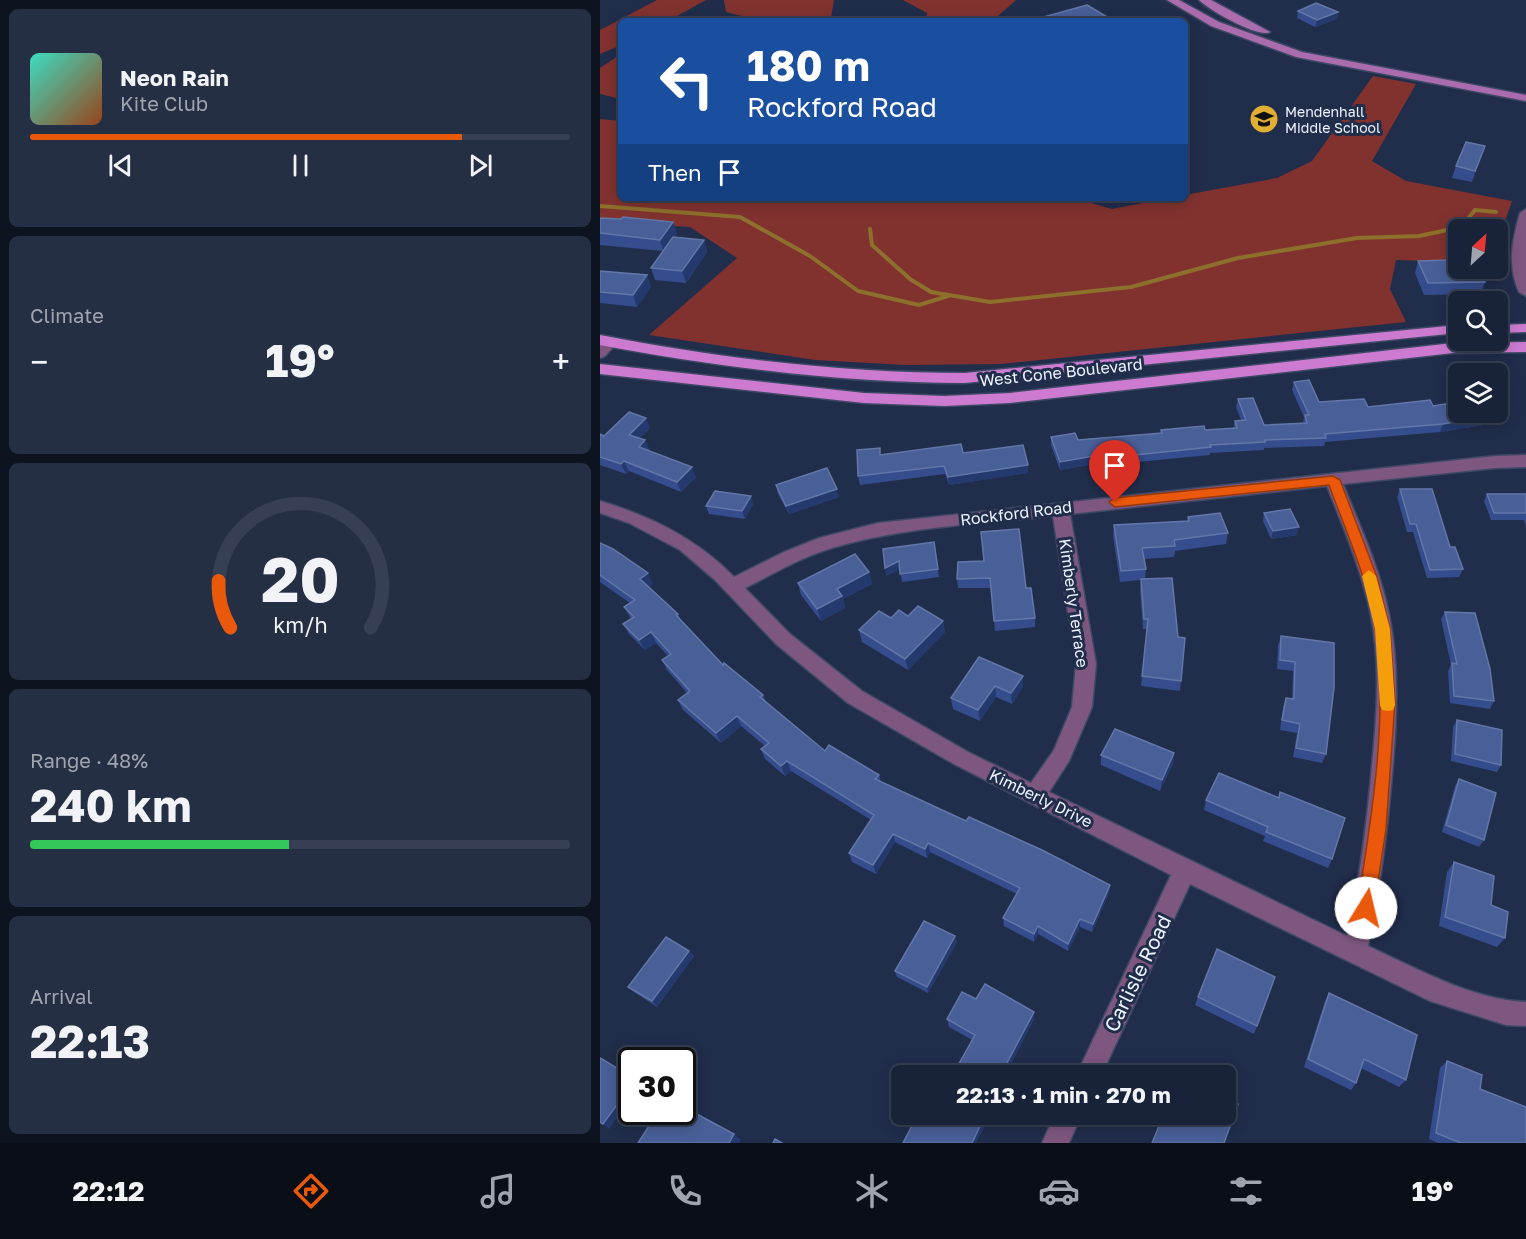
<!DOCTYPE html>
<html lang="en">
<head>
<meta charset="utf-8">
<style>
	:root { --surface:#182238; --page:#252f43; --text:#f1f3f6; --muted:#9fa4ae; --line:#363f53; --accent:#ea580c }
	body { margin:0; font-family:"Golos Text",sans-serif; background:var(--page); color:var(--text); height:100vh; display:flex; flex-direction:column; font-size:22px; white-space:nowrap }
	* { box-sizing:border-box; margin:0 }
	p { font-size:20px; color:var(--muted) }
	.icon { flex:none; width:33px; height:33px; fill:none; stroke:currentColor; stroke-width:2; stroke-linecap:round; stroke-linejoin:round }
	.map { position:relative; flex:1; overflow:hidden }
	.side { display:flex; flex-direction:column; gap:9px; padding:9px; background:#0d131f; width:600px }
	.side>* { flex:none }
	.guide { position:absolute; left:18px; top:18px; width:570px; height:183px; border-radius:9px; box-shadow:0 3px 15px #0003,0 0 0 2px var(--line); background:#1a4fa0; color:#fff; overflow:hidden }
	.needle { width:39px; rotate:26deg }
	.controls { position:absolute; left:848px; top:219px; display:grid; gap:12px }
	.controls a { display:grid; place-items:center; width:60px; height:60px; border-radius:9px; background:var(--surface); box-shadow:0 3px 15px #0003,0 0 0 2px var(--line); font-size:30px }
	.speed { position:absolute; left:18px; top:1047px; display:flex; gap:12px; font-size:30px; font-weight:700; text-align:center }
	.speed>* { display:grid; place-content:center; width:78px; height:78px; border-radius:50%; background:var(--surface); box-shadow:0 3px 15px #0003,0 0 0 2px var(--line); line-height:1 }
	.speed .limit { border:3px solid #111; border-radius:9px; background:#fff; color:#111 }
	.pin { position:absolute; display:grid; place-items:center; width:51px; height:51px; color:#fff; margin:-62px -26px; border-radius:50% 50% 50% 0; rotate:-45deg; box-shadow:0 0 6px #0007 }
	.pin .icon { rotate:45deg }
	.me { position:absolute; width:66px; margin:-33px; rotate:9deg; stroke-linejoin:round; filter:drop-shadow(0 0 4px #0008) }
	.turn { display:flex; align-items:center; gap:21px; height:126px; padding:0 30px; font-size:27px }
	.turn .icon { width:78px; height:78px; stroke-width:2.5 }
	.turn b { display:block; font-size:42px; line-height:51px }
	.then { display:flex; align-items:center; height:57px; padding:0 30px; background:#0003; gap:12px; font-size:22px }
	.big { font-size:45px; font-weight:700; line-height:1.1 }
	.side .tile { flex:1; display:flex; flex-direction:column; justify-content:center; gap:9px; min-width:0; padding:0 21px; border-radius:9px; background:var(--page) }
	.side .dial { align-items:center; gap:0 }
	.dial svg { height:156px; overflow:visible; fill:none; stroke:var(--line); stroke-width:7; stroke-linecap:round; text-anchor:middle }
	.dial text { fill:var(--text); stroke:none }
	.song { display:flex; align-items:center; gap:18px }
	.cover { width:72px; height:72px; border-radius:9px; background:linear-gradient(135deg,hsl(170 70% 55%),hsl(20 70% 35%)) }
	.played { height:6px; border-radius:3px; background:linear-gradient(90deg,var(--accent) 80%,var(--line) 80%) }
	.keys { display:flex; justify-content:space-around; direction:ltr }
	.heat { display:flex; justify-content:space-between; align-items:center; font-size:33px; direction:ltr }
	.charge { height:9px; border-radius:4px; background:linear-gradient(90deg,#34c759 48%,var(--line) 0) }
	.trip { position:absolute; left:291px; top:1065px; width:345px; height:60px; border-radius:9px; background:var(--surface); box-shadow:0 3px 15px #0003,0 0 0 2px var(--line); font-weight:700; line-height:60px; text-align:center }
	.dock { display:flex; height:96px; justify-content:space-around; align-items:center; background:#0a0e16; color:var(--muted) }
	.dock .icon { width:42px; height:42px }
	.dock .selected { color:var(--accent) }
	.dock b { font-size:27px; color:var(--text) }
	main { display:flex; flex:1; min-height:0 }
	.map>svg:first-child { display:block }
</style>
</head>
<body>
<main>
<section class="side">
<div class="tile">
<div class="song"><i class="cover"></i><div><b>Neon Rain</b><p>Kite Club</p></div></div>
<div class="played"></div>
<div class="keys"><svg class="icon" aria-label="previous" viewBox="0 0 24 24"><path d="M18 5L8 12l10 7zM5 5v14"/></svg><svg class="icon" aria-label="pause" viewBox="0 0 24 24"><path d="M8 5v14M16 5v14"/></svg><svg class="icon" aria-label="next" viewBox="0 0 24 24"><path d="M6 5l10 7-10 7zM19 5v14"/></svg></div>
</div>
<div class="tile"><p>Climate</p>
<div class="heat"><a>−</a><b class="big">19°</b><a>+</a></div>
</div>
<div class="tile dial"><svg viewBox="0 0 100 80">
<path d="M14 69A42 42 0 1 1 86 69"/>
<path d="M14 69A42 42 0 0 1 8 45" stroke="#ea580c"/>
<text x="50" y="56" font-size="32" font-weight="700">20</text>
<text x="50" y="72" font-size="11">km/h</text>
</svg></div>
<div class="tile"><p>Range · 48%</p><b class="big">240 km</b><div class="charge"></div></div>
<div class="tile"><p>Arrival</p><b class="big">22:13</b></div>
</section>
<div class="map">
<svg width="926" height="1143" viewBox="0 0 926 1143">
	<rect width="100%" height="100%" fill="#202d4b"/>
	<g fill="#81322f">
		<polygon points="57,0 106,0 68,21 21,21 21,45 0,54 0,30"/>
		<path d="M 124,0 L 234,0 L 231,17 C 196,24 161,22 126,12 Z"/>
		<polygon points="303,0 416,0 392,21 327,21 327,13"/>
		<polygon points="21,54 21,99 0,94 0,68"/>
		<polygon points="773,76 816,84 772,161 806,181 912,201 897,244 897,230 858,230 858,262 796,260 790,289 806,322 401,364 305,365 215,360 49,335 137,258 90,227 0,222 0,119 21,121 21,198 473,198 512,209 569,198 585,198 585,195 677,178 712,161"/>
	</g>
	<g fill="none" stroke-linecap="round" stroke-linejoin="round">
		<g stroke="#8d702c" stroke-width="4">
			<polyline points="0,206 140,217 210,256 258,291 319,305 348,296"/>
			<polyline points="270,229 272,245 310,279 331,292 390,302 531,287 638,258 757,238 819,236 861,227 875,210 896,212"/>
		</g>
		<g stroke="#3d4964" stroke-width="3">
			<g id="street">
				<path d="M 926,209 L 926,296 L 919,292 C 907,265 912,241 920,213 Z"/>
				<polygon points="11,337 18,342 5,356 0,358 0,345"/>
				<path d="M 926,455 L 926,467 L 895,468 L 743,484 C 760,526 780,569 789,614 C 799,663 797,714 793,764 C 788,825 781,886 768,946 C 818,969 870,999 926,1002 L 926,1026 L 906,1025 L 830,1001 L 590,884 L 501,1076 L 476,1076 L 571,875 L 354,764 L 248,703 L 176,644 L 115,580 L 80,550 L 29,523 L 0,513 L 0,501 C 51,516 97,539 134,577 L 184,552 L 219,538 L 278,523 L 895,456 ZM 727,486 C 743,527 761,568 770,611 C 781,661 777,714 772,765 C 767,822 760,880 747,936 L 449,792 L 469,761 L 492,707 L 496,664 L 470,514 ZM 453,516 L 476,664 L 472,707 L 454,750 L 431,783 L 368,752 L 262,691 L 190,634 L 145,588 C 173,574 201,557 232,548 C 303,527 379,524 453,516 Z"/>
				<polygon points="455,1114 482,1114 469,1143 442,1143"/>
			</g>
		</g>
		<g stroke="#3d4964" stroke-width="3">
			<g id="secondary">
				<polygon points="567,0 579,0 619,22 702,52 926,95 926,101 696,57 611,26"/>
				<path d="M 599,0 L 611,0 L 670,32 C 660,39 609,10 599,0 Z"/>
			</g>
		</g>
		<g stroke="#3d4964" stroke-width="3">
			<g id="primary">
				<polygon points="926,324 926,332 897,333 897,325"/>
				<path d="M 858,325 L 858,333 L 365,383 C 245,383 117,367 0,345 L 0,335 C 117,358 245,373 365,373 Z"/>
				<polygon points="926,342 926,352 853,353 410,403 344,406 264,403 0,374 0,364 264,393 344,396 410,393 853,343"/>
			</g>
		</g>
		<use href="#street" fill="#7e5780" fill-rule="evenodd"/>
		<use href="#secondary" fill="#ab6cae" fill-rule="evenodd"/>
		<use href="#primary" fill="#cd7bd1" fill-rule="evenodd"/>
	</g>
	<g fill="#354d8c">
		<polygon points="698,11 738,12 737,19 715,27 697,18"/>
		<polygon points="885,146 872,182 852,178 856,166"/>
		<polygon points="0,218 73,222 77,234 75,237 104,240 107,252 86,283 55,280 51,268 63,251 0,245"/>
		<polygon points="818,261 854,265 885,282 880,294 824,295 815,273"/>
		<polygon points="0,271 47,275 51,287 37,307 0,303"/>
		<polygon points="694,382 719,402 768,407 833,406 895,423 840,432 725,442 724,446 664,448 664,450 610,453 610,455 506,465 505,462 460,470 451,445 451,437 478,440 560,433 561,430 605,430 633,429 635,421 641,420 636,407 638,399 664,425 703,423 704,417 692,390"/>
		<polygon points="50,428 39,438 49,451 96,477 81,492 29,471 26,474 0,465 0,434 4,436"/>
		<polygon points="363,453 428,465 428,473 349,485 345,474 260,485 258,476 281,455"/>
		<polygon points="176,485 239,497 189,514 178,494"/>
		<polygon points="800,489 863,569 859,577 827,578 813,532 807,532 797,497"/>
		<polygon points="887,494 926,494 926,527 924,520 891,520 884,501"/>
		<polygon points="153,504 145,519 109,514 106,506"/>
		<polygon points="664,513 697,535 671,539 663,521"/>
		<polygon points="588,517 628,533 626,544 575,551 574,557 544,559 546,569 545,579 581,681 580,691 541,686 547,629 543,629 540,589 541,580 520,582 513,536 514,525 587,521"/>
		<polygon points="334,542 339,577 302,582 300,569 286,576"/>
		<polygon points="0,543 53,584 49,587 78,614 81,620 123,665 163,695 166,702 225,751 279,775 281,782 366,821 510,885 509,893 492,932 480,927 468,951 438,934 434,942 404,926 403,918 417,894 330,852 327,858 295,842 276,874 252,862 249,853 271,820 191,771 185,776 165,759 161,749 165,746 141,726 121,743 83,710 78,700 87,693 67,670 62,660 68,656 56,643 45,650 29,634 23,624 31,619 24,607 30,603 0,582"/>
		<polygon points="358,562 426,588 435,618 435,627 395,631 391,588 358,588 357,579"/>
		<polygon points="269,572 272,584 243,599 245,608 221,621 201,595 198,583"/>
		<polygon points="845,612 894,701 890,709 850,703 848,671 851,665 841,619"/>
		<polygon points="308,616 343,621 345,632 308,670 262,642 259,630 291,618"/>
		<polygon points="681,636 734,643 726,754 722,763 693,757 697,733 680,730 683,707 686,698 692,699 693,671 677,669 678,646"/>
		<polygon points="379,657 423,687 412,704 396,697 380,721 353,709 351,698"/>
		<polygon points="857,720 901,765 897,772 851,761 853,727"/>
		<polygon points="574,753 573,764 560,791 501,765 501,755"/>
		<polygon points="619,773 732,859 728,868 663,841 665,836 604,810 606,800"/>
		<polygon points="859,779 884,840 879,847 842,832 855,786"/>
		<polygon points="854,862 891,905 905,938 897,947 839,926 847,872"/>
		<polygon points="357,942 328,993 297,977 295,971"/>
		<polygon points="89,951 94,956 57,1007 34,992 28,987"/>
		<polygon points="729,993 806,1080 799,1087 761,1068 756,1083 751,1090 704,1067 725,1001"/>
		<polygon points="598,997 657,1026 654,1034 595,1005"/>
		<polygon points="376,999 434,1012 434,1019 405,1076 358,1076 356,1069 372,1040 349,1027 347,1019"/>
		<polygon points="847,1061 880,1089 926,1143 838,1143 829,1139 840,1068"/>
	</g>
	<g fill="#24396d">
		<polygon points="738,12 737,19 715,27 717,20"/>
		<polygon points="885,146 882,157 872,182 875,171"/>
		<polygon points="73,222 77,234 64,252 60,240"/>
		<polygon points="104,240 107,252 86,283 82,271"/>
		<polygon points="47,275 51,287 37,307 33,295"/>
		<polygon points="898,415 895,423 840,432 843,424"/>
		<polygon points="46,418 50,428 33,445 29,435"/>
		<polygon points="45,440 50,450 43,457 39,447"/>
		<polygon points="505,454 505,462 460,470 460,462"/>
		<polygon points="24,461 29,471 26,474 21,464"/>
		<polygon points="428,465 428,473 349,485 348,477"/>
		<polygon points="92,467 96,477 81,492 77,482"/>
		<polygon points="237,489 239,497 189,514 186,506"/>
		<polygon points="151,496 153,504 145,519 142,511"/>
		<polygon points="699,527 697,535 671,539 673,531"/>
		<polygon points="299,561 300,569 286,576 285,568"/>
		<polygon points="269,572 272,584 243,599 245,608 221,621 217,609 237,589"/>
		<polygon points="48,573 53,584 46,590 40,579"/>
		<polygon points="343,621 345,632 308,670 305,659"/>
		<polygon points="51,632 56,643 45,650 39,640"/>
		<polygon points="423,676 423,687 412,704 411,693"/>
		<polygon points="395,686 396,697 380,721 378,710"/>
		<polygon points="137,716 141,726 121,743 116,733"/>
		<polygon points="574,753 573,764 560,791 562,780"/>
		<polygon points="187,761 191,771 185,776 181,766"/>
		<polygon points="293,834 295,842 276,874 273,865"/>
		<polygon points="328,843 330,852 327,858 325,849"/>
		<polygon points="510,885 509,893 492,932 493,924"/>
		<polygon points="480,919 480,927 468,951 468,944"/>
		<polygon points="438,926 438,934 434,942 434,934"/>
		<polygon points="355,936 357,942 328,993 327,987"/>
		<polygon points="89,951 94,956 57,1007 52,1001"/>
		<polygon points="434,1012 434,1019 405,1076 400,1076"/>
		<polygon points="32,1084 32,1096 9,1129 3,1124"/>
		<polygon points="382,1122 384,1128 376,1143 372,1143"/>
		<polygon points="134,1134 141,1140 139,1143 129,1143"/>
	</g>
	<g fill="#495f98" stroke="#6276a8" stroke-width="1.5">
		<polygon points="716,3 738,12 717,20 698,11"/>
		<polygon points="487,5 514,21 439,21 436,19"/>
		<polygon points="866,142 885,146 875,171 856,166"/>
		<polygon points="23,217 73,222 60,240 0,233 0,218 21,219"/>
		<polygon points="73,237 104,240 82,271 51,268"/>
		<polygon points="852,260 854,265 858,265 858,268 878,268 885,282 828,283 818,261"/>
		<polygon points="0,271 47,275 33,295 0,292"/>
		<polygon points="709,380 719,402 764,399 768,407 830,400 833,406 858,402 858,412 896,412 898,415 843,424 725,434 726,438 665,440 665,442 610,445 611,447 506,458 505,454 460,462 451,437 475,433 478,440 562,433 561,430 604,426 605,430 637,428 635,421 646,420 638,399 653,398 664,425 707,423 705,415 709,415 694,382"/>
		<polygon points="29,412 46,418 29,435 45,440 39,447 92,467 77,482 24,461 21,464 0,457 0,434 4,436"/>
		<polygon points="361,444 363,453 423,445 428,465 348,477 344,466 258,476 257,450 280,448 280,455"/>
		<polygon points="227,468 237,489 186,506 176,485"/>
		<polygon points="800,489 832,489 850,547 855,547 863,569 830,570 816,524 810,524"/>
		<polygon points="115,491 151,496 142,511 106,506"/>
		<polygon points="887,494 926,494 926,513 894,513"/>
		<polygon points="690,509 699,527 673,531 664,513"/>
		<polygon points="620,513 628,533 574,540 575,546 542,548 546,569 521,571 514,525 589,521 588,517"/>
		<polygon points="419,529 426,588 431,588 435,618 394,621 390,578 357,579 358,562 384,561 381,532"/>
		<polygon points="334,542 338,569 300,574 299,561 285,568 283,549"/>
		<polygon points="0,543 13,549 48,573 40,579 78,614 76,615 123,665 124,663 163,695 160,697 225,751 229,745 279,775 275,779 366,821 369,817 442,850 510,885 493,924 480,919 468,944 438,926 434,934 403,918 420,888 328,843 325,849 293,834 273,865 249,853 274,815 187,761 181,766 161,749 169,743 137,716 116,733 78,700 90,691 62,660 71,654 51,632 39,640 23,624 34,617 24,607 35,600 0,575"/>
		<polygon points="255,554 269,572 237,589 242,596 217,609 198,583"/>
		<polygon points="572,578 578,637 585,638 581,681 542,676 548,619 544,619 541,579"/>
		<polygon points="318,606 343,621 305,659 259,630 279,611 291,618 299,610 308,616"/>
		<polygon points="845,612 875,613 890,669 894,701 854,696 852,663 857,664"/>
		<polygon points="681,636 734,643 734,688 726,754 696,748 700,724 682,720 686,698 694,699 695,662 680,660"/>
		<polygon points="379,657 423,676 411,693 395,686 378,710 351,698"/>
		<polygon points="857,720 902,730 901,765 855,754"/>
		<polygon points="515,729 574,753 562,780 501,755"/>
		<polygon points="619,773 679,798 680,792 745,818 732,859 666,832 668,827 606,800"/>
		<polygon points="859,779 896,793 884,840 846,825"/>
		<polygon points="854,862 894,876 891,905 908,912 905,938 845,917"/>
		<polygon points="324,921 355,936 327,987 295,971"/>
		<polygon points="66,937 89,951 52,1001 28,987"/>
		<polygon points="617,949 675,977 657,1026 598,997"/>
		<polygon points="385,984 434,1012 400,1076 367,1076 356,1069 375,1035 347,1019 362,992 376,999"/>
		<polygon points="729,993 817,1035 806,1080 764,1059 756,1083 708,1059"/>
		<polygon points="0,1058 32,1077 32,1084 3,1124 0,1122"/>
		<polygon points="847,1061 882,1075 880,1089 926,1107 926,1143 861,1143 836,1133"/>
		<polygon points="626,1098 638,1104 624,1143 552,1143 564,1114 626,1114"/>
		<polygon points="82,1106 134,1134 129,1143 38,1143 58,1112 82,1112"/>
		<polygon points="318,1114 368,1114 382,1122 372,1143 303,1143"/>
		<polygon points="175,1139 182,1143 173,1143"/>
	</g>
	<path fill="#ea580c" stroke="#983908" stroke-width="1.5" d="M 733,476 L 740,480 L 777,577 L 790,629 L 795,702 L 786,829 L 774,908 L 772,914 L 766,916 L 759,914 L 757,908 C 771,822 789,715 775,629 C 768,579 746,532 729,485 L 515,507 L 509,502 L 515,498 Z"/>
	<polygon fill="#f59e0b" points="769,570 776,576 790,629 795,705 793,710 788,711 782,710 780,705 775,629 762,576"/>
	<defs>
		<g id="school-disc" transform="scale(1.5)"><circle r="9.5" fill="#e1af34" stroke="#202d4b"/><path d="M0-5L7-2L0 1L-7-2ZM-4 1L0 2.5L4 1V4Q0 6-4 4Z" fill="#111"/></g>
	</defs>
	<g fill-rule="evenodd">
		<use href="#school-disc" x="664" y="119"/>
	</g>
	<g text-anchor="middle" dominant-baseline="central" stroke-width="6" stroke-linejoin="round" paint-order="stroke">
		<g font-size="14" fill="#edf3ff" stroke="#202d4b" text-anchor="start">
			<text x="685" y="111">Mendenhall<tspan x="685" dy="16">Middle School</tspan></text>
		</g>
		<g font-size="16" fill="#edf3ff" stroke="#202d4b">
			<text transform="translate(461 372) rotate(-6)">West Cone Boulevard</text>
			<text transform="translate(416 513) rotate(-7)">Rockford Road</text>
			<text transform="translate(474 603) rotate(82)">Kimberly Terrace</text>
			<text transform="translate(441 798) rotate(26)">Kimberly Drive</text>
		</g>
		<g font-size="20" fill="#edf3ff" stroke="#202d4b">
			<text transform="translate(537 973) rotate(-64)">Carlisle Road</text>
		</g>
	</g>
</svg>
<div class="controls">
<a><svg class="needle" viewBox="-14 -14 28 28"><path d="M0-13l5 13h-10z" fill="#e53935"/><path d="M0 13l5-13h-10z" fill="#9fa4ae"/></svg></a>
<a><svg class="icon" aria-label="search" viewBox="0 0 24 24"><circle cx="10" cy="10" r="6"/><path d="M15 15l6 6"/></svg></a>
<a><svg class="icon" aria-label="layers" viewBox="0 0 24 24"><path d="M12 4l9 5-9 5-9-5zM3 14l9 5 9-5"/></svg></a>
</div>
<div class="speed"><div class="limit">30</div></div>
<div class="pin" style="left:515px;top:502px;background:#d93025"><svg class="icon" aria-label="arrive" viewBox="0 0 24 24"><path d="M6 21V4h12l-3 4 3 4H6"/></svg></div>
<svg class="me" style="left:766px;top:908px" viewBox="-20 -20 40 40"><circle r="19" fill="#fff"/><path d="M0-13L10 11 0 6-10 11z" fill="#ea580c"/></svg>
<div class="trip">22:13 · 1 min · 270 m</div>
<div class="guide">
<div class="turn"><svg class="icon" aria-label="left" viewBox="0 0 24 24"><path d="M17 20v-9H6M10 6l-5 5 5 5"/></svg><div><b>180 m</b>Rockford Road</div></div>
<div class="then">Then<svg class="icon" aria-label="arrive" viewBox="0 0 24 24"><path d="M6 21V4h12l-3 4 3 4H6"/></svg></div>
</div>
</div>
</main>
<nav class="dock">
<b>22:12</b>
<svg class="icon selected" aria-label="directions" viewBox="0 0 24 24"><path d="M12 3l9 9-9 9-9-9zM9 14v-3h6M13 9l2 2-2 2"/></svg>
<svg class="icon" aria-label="music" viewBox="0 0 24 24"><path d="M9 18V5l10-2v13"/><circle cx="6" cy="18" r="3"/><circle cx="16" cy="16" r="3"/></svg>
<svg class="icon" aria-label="phone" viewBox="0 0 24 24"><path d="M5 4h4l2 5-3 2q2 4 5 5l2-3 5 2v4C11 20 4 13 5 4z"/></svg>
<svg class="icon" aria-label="climate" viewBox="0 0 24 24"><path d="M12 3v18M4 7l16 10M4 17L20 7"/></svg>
<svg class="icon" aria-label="car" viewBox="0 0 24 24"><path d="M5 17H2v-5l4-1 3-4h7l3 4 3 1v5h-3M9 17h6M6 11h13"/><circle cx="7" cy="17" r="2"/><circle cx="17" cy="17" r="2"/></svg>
<svg class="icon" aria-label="filters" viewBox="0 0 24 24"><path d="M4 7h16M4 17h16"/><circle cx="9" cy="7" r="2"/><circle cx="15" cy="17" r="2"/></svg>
<b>19°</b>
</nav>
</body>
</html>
